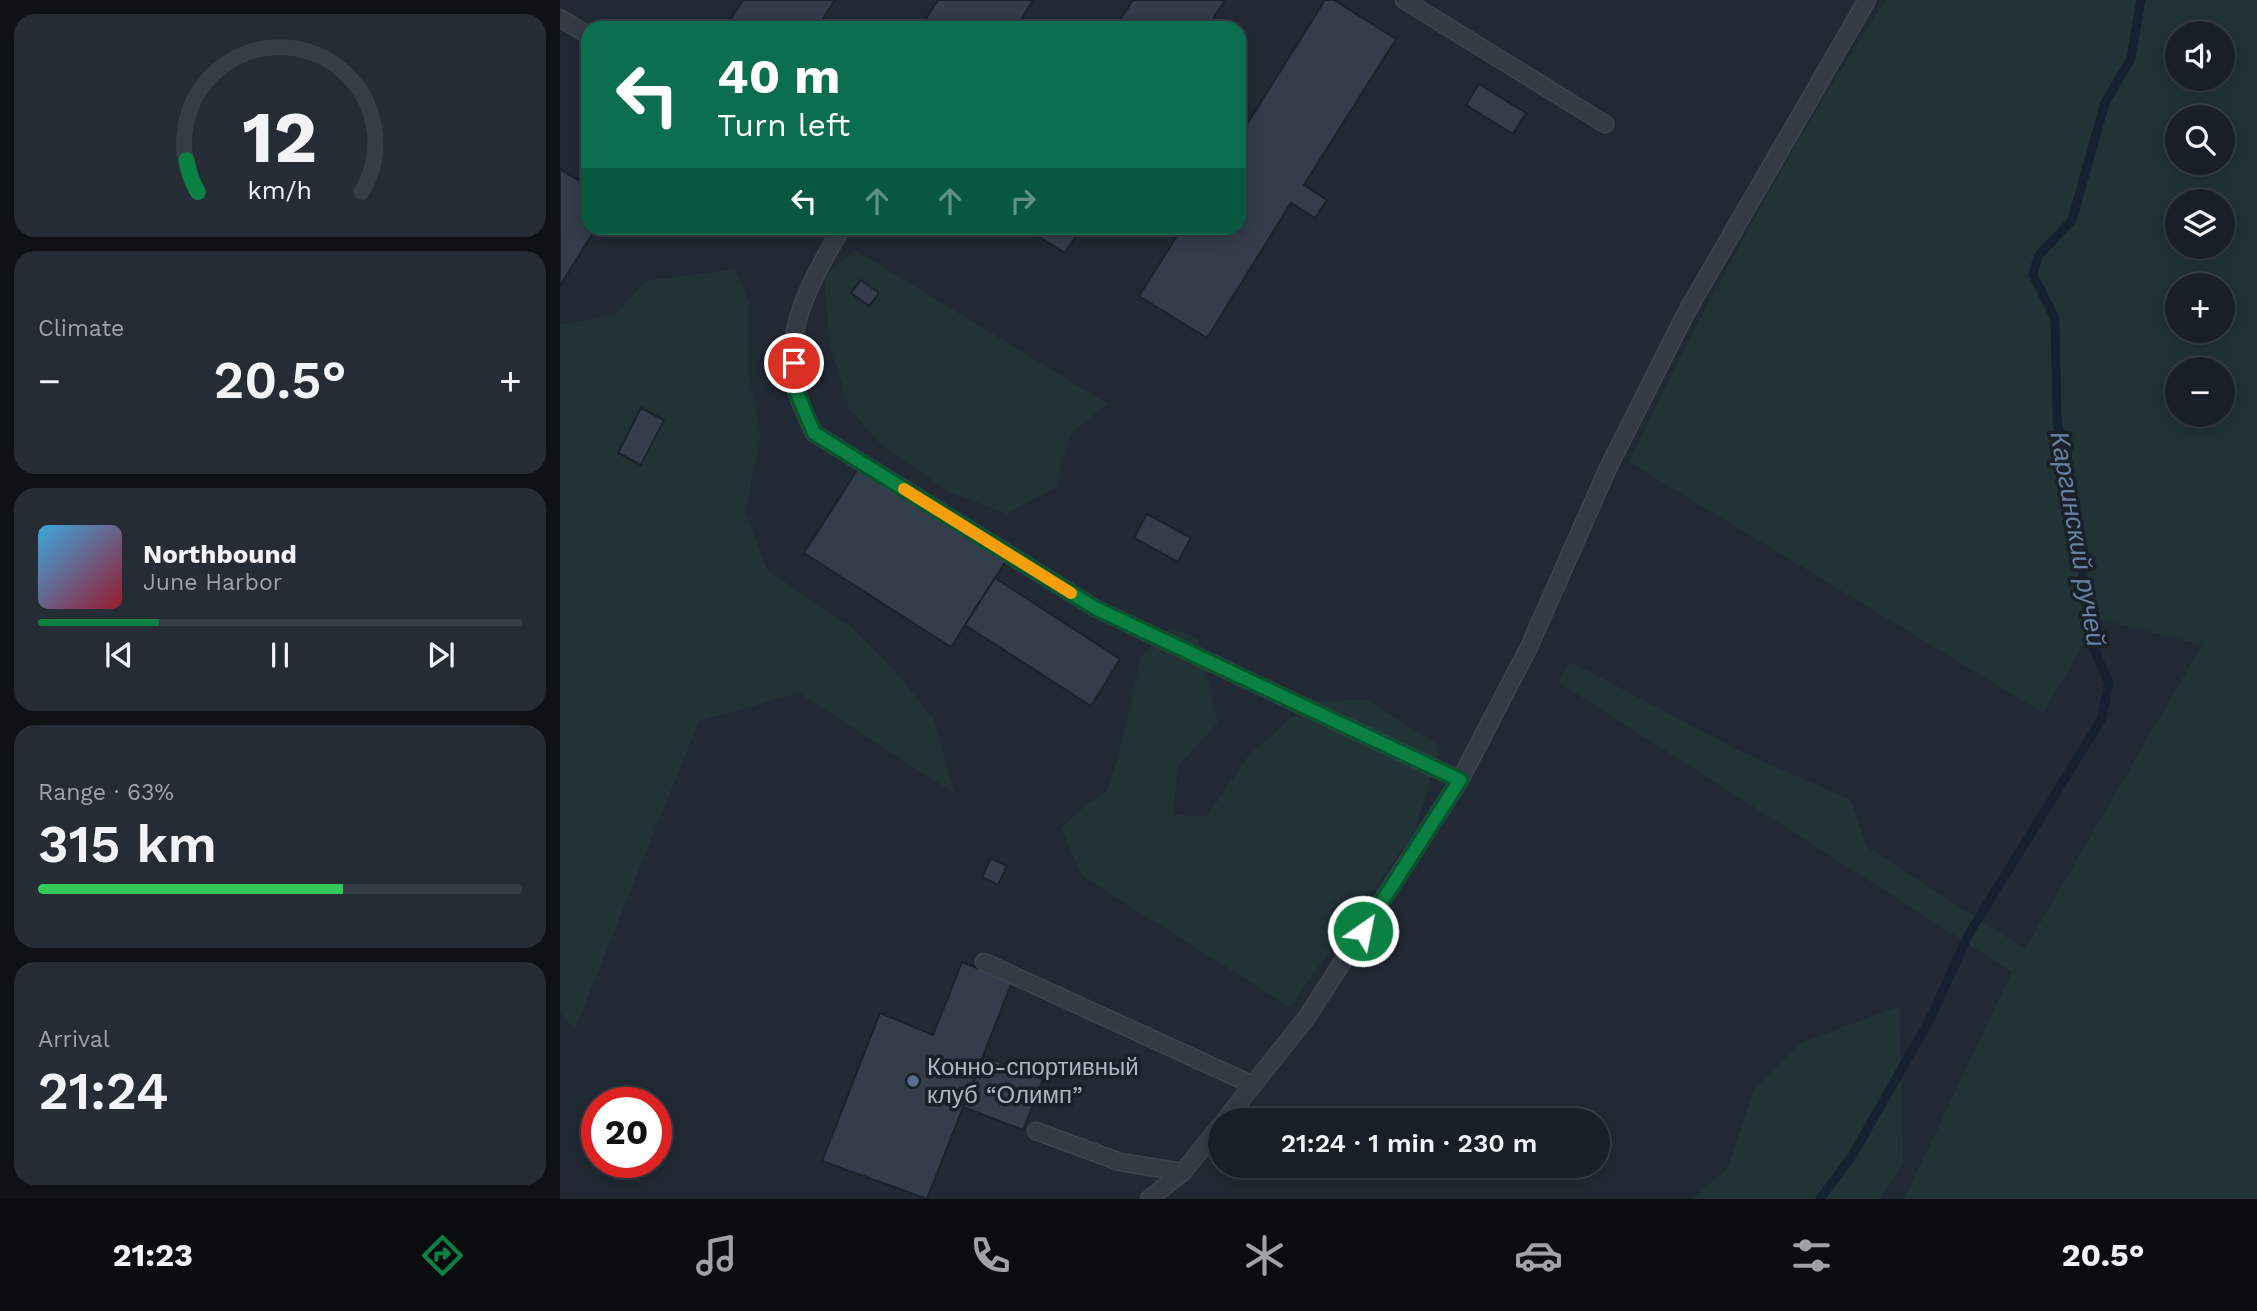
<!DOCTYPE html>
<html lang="en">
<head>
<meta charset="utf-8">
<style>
	:root { --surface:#191f27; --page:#262c33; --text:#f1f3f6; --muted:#9fa2a7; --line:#373d44; --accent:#0b8043 }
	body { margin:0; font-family:"Work Sans",sans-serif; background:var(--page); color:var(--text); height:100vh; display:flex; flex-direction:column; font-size:26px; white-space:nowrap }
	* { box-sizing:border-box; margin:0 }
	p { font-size:23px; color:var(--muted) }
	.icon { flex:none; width:38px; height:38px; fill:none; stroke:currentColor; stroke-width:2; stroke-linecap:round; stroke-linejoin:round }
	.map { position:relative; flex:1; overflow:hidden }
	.panel { display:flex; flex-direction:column; gap:14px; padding:14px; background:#0e1115; width:560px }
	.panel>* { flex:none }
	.banner { position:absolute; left:21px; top:21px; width:665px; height:214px; border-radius:21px; box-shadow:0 4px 18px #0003,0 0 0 2px var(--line); background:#0b6e4f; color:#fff; overflow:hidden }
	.fabs { position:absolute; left:1605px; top:21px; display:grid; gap:14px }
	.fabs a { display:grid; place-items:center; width:70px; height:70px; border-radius:50%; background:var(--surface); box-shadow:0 4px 18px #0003,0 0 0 2px var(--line); font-size:35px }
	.speed { position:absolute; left:21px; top:1087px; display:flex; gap:14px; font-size:35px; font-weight:700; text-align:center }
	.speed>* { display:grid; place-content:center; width:91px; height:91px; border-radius:50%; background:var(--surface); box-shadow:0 4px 18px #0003,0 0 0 2px var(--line); line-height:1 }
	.speed .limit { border:10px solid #d22; background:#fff; color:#111 }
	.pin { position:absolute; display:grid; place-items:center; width:60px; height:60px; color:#fff; margin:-30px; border:4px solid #fff; border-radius:50%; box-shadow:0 2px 7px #0007 }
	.me { position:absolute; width:77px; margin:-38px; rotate:33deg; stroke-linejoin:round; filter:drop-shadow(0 0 5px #0008) }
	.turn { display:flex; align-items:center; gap:24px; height:147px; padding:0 21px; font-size:32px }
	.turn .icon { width:91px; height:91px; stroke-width:2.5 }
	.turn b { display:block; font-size:49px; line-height:60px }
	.lanes { display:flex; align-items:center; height:66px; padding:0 21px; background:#0003; justify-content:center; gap:35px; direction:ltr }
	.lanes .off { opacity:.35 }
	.big { font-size:52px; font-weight:600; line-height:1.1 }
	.panel .tile { flex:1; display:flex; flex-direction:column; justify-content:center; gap:10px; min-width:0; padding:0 24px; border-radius:21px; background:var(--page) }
	.panel .dial { align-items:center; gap:0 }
	.dial svg { height:182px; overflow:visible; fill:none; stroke:var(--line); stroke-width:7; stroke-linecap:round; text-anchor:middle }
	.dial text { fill:var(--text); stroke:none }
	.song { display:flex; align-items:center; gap:21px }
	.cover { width:84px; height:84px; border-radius:10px; background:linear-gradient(135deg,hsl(200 70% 55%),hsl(350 70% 35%)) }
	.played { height:7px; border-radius:4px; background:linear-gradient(90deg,var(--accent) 25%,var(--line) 25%) }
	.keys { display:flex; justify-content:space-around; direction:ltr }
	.heat { display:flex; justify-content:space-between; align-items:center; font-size:38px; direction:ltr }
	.charge { height:10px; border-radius:5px; background:linear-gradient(90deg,#34c759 63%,var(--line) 0) }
	.trip { position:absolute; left:648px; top:1108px; width:402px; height:70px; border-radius:35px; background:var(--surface); box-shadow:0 4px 18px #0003,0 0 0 2px var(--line); font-weight:600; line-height:70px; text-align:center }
	.tab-bar { display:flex; height:112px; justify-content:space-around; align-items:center; background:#0a0c10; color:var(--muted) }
	.tab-bar .icon { width:49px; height:49px }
	.tab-bar .current { color:var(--accent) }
	.tab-bar b { font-size:32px; color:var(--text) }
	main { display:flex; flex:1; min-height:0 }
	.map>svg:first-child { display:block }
</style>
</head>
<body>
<main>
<section class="panel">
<div class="tile dial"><svg viewBox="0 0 100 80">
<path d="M14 69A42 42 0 1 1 86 69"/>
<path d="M14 69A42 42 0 0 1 9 55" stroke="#0b8043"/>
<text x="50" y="56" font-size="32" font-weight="700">12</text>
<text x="50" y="72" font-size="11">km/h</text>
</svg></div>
<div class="tile"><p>Climate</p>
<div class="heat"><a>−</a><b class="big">20.5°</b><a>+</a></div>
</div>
<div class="tile">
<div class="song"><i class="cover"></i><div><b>Northbound</b><p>June Harbor</p></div></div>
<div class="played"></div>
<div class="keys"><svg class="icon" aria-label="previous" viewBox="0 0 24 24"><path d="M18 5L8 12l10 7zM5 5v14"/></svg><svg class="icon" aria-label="pause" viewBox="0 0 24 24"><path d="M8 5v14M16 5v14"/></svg><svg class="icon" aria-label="next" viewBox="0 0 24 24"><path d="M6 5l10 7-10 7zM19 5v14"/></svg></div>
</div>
<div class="tile"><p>Range · 63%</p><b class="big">315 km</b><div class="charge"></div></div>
<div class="tile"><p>Arrival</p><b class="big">21:24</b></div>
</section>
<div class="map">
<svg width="1697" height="1199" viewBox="0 0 1697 1199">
	<rect width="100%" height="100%" fill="#212934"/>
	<g fill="#223335" fill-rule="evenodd">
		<path d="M 1326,0 L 1697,0 L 1697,1199 L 1344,1199 L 1452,972 L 998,682 L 1011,662 L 1180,751 L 1291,800 L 1307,847 L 1465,949 L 1642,645 L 1538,619 L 1483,713 L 1069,462 C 1146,303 1228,148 1326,0 ZM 1662,33 L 1662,79 L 1617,79 L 1617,33 ZM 1662,117 L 1662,163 L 1617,163 L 1617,117 ZM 1662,201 L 1662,247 L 1617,247 L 1617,201 ZM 1662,285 L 1662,331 L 1617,331 L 1617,285 ZM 1662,369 L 1662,415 L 1617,415 L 1617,369 Z"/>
		<polygon points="295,250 548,404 509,435 496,487 447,514 389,492 320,443 289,409 270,344 264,276"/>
		<polygon points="175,269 189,303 189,376 201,436 185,512 207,570 290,626 333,669 373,718 395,794 239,693 139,721 15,1029 0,1013 0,325 56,314 85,281"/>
		<polygon points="610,628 638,638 658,723 619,765 613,815 647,816 689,755 751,701 807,700 880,746 854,833 730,1007 522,876 501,828 527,804 547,792 558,757 581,657"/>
		<polygon points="1339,1006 1343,1162 1321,1199 1132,1199 1168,1168 1194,1090 1241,1043"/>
	</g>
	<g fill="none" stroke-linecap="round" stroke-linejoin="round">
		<polyline stroke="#152030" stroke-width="9" points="1260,1199 1292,1156 1369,1021 1410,932 1541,720 1549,683 1530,640 1517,520 1497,421 1495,319 1473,275 1478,256 1512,220 1545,103 1571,58 1581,0"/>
	</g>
	<g fill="#333d4b" stroke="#1b222b" stroke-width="2">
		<polygon points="183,0 275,0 257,28 165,28"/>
		<polygon points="378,0 473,0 462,18 478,28 360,28"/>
		<polygon points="573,0 665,0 647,28 555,28"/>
		<polygon points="765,0 774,0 836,39 744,185 767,200 755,218 731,203 647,338 579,296 622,228 679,228 679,137"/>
		<polygon points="919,84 966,113 953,134 906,105"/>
		<polygon points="0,169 28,186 28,228 36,228 0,286"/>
		<polygon points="465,228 521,228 505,253"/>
		<polygon points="301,280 319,293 309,306 291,293"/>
		<polygon points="81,408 104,420 81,465 58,453"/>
		<polygon points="299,467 446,561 391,647 244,553"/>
		<polygon points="587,514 631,538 618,562 574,538"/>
		<polygon points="435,578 560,659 531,706 405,625"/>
		<polygon points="431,858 447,866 438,885 422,877"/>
		<polygon points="402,962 452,982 367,1199 262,1161 320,1013 373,1035"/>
		<polygon points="424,1056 483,1079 463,1130 403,1107"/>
	</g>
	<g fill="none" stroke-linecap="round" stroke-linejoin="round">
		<g stroke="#3d444e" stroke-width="19">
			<g id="service">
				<polyline points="844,0 1045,124"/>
				<polyline points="0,18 28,35"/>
				<path d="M 282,228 C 255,272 221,332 235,387 C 239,402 247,418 254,433 L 535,608 L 900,780"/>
				<polyline points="424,962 693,1085"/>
				<polyline points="665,1120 747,1017 900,780 969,647 1049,466 1126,313 1307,0"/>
				<polyline points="476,1131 560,1162 623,1172"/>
				<polyline points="589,1199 623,1172 660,1126"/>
			</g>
		</g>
		<use href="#service" stroke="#343b45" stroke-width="16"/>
	</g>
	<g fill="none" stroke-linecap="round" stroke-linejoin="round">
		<g stroke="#07532c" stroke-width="18">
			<polyline id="route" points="234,363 234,386 254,433 535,608 900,780 803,931"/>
		</g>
		<use href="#route" stroke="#0b8043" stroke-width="12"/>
		<polyline stroke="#f59e0b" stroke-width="12" points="344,489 511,593"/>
	</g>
	<circle fill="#5c6f8a" stroke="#192029" stroke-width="2.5" cx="353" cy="1081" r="7"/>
	<g text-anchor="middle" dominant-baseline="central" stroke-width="7" stroke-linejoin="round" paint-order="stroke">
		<g font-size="24" fill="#aeb5c2" stroke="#192029" text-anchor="start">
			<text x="367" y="1067">Конно-спортивный<tspan x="367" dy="28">клуб “Олимп”</tspan></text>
		</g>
		<g font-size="26" font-style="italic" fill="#69809f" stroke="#192029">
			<text transform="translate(1518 539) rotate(80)">Каргинский ручей</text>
		</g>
	</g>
</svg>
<div class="fabs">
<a><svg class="icon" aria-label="sound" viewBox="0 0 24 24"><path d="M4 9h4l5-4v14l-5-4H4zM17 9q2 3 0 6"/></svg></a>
<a><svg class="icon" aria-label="search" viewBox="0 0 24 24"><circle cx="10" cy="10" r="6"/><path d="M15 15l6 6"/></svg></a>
<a><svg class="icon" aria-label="layers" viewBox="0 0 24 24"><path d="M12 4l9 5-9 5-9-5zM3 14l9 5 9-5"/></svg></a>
<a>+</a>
<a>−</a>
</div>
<div class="speed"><div class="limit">20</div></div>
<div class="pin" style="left:234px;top:363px;background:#d93025"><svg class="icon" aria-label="arrive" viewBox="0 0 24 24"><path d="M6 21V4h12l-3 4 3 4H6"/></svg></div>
<svg class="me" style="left:803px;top:931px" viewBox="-20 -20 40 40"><circle r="17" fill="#0b8043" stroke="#fff" stroke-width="3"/><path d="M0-11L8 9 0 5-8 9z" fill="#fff"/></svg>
<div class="trip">21:24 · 1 min · 230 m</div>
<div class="banner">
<div class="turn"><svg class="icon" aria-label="left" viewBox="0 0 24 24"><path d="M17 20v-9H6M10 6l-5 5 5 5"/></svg><div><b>40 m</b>Turn left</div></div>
<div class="lanes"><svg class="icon" aria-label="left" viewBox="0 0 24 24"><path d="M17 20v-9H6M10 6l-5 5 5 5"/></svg><svg class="icon off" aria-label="ahead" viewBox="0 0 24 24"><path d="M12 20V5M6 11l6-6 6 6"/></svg><svg class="icon off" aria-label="ahead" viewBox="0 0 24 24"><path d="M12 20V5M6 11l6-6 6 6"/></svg><svg class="icon off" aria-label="right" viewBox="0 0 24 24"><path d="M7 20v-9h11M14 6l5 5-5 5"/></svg></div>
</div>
</div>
</main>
<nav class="tab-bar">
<b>21:23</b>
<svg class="icon current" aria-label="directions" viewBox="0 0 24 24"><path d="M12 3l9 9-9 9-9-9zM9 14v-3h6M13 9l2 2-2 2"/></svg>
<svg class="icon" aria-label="music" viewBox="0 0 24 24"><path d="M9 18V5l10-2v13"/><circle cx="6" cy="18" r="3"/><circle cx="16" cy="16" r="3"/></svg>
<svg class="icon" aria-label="phone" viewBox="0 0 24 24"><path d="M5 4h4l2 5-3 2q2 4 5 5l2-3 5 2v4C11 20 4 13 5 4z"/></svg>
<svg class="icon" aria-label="climate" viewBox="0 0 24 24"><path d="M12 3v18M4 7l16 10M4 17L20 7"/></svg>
<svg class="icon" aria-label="car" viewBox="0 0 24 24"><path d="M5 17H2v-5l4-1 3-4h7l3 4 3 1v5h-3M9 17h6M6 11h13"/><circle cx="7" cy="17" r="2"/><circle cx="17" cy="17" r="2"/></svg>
<svg class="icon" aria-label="filters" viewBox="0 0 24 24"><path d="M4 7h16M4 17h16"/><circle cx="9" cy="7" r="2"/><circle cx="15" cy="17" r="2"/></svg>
<b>20.5°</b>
</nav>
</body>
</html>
